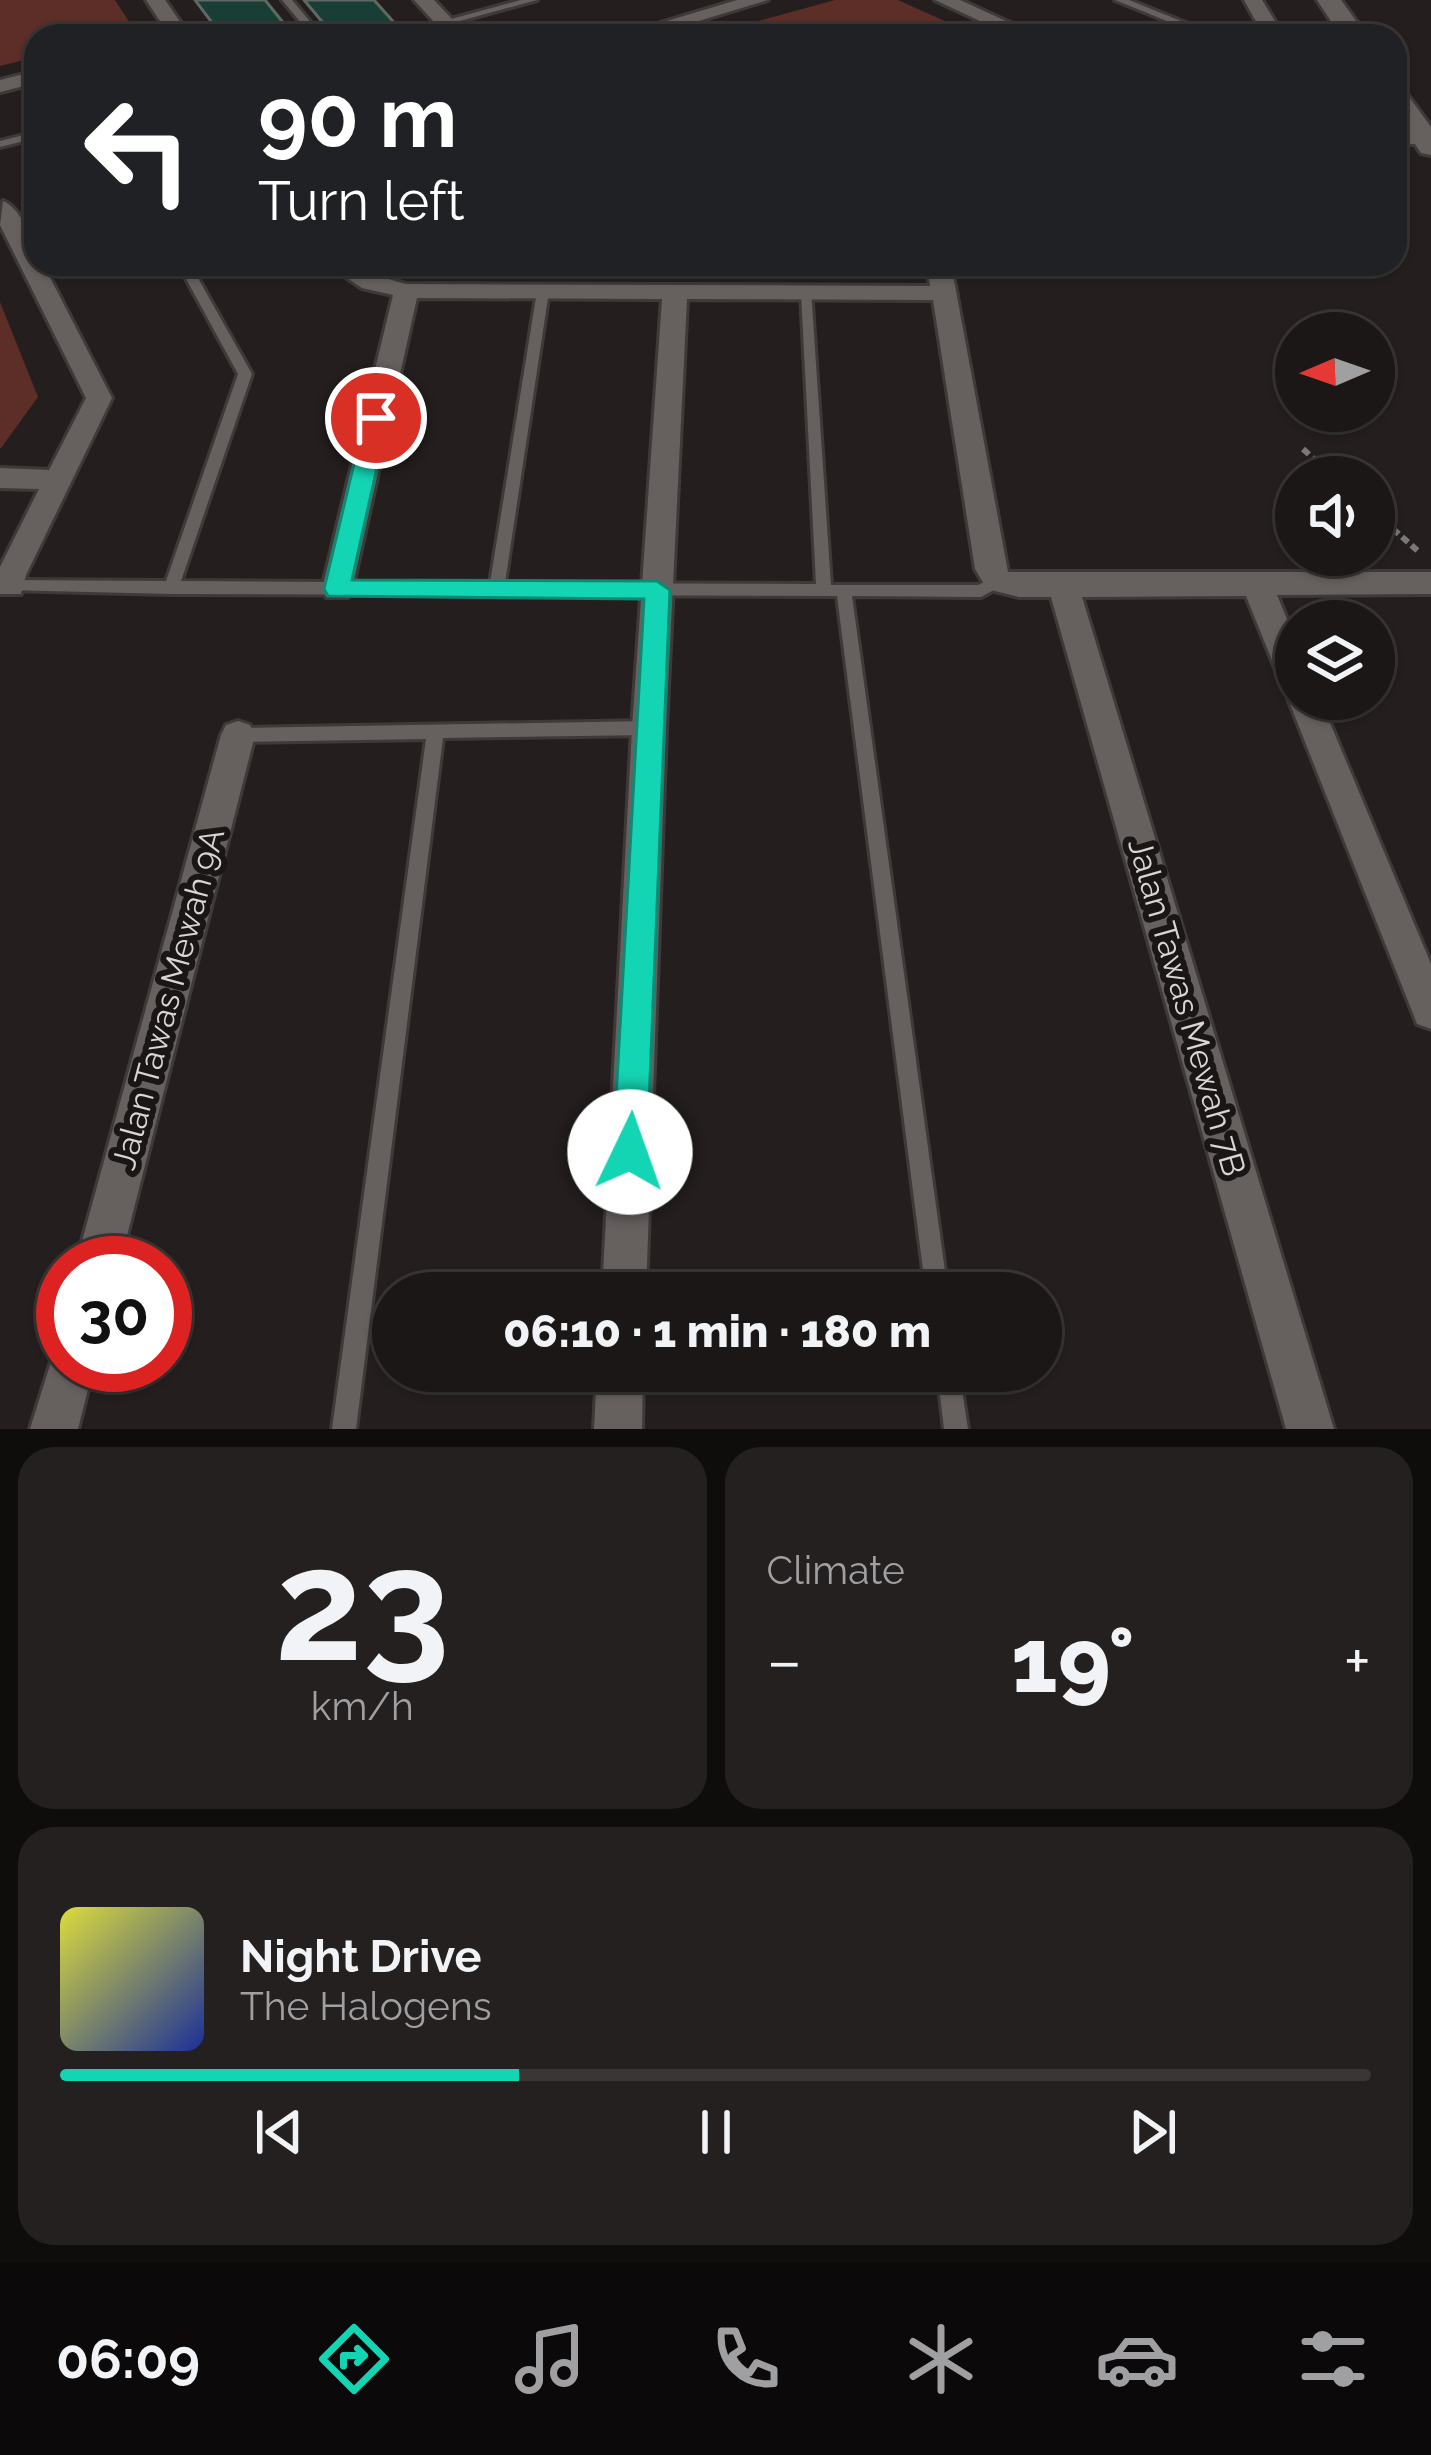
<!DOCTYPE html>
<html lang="en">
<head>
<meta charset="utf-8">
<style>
	:root { --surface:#1b1716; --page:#24201f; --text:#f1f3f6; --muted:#a09fa1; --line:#393635; --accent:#14d5b3 }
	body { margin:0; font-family:Raleway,sans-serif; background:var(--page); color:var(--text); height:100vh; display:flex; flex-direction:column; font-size:45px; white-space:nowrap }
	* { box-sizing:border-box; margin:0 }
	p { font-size:39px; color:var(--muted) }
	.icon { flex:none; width:66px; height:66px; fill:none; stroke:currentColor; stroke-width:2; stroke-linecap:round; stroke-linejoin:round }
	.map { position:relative; height:1429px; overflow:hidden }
	.panel { display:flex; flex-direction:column; gap:18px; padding:18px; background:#0f0d0c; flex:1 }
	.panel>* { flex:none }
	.banner { position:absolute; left:24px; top:24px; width:1383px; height:252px; border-radius:36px; box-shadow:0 3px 9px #0004,0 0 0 3px var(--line); background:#202124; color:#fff; overflow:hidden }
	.needle { width:78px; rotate:268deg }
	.tools { position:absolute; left:1275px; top:312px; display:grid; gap:24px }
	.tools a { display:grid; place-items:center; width:120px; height:120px; border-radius:50%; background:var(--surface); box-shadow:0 3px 9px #0004,0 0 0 3px var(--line); font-size:60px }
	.speed { position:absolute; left:36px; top:1236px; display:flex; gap:24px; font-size:60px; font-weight:700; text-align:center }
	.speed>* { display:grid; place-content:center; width:156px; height:156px; border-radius:50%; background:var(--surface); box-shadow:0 3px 9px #0004,0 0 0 3px var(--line); line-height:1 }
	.speed .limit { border:18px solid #d22; background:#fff; color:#111 }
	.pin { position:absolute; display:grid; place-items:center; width:102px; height:102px; color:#fff; margin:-51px; border:6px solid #fff; border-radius:50%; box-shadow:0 3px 12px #0007 }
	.me { position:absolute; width:132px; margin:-66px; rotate:3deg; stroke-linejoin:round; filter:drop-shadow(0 0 9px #0008) }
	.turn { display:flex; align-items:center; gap:42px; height:252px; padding:0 36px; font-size:54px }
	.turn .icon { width:156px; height:156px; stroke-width:2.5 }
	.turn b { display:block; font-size:84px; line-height:102px }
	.big { font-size:90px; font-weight:800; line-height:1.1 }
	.panel .widget { flex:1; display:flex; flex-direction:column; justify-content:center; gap:18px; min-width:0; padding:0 42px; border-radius:36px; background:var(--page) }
	.panel .dial { align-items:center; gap:0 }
	.dial b { font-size:156px; line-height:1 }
	.song { display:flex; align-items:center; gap:36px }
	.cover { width:144px; height:144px; border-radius:18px; background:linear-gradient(135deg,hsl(60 70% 55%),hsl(230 70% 35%)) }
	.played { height:12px; border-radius:6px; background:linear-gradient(90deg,var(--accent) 35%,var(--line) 35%) }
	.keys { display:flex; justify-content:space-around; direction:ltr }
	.heat { display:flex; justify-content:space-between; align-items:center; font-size:66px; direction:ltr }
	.panel .tiles { flex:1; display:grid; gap:18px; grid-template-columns:1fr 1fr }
	.widget:last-child { grid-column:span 2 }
	.trip { position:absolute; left:372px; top:1272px; width:690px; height:120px; border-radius:60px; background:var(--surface); box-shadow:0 3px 9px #0004,0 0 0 3px var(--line); font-weight:800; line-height:120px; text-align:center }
	.tab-bar { display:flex; height:192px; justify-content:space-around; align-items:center; background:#0b0909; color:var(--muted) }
	.tab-bar .icon { width:84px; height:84px }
	.tab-bar .active { color:var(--accent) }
	.tab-bar b { font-size:54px; color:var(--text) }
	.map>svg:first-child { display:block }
</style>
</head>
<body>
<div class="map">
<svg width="1431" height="1429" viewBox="0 0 1431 1429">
	<rect width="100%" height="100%" fill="#241f1e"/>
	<g fill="#5d2d27">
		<polygon points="0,0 115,0 137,34 36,36 36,57 0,66"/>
		<polygon points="835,0 898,0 978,36 704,36"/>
		<polygon points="0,302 38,397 1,448 0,448"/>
	</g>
	<g fill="#193e35" stroke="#616765" stroke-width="3">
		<polygon points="195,0 265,0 294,36 222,36"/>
		<polygon points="304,0 374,0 406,36 334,36"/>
	</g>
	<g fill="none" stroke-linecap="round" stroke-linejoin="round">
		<g stroke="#3e3a39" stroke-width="6">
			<g id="service">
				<polygon points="282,0 292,0 322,36 312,36"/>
				<polygon points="521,0 537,0 445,25 440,22"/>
				<polygon points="1115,0 1129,0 1218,36 1204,36"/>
				<polygon points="36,132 36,138 0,147 0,141"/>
				<polygon points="178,264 190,264 252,374 181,581 490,583 537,291 543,287 549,291 505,583 816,584 801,293 803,290 811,290 831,585 978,585 998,575 1006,581 1003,585 981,597 852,596 948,1293 926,1293 837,596 171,594 5,590 2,586 5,582 10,580 166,581 238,374"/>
				<polygon points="649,721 655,723 657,728 655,733 649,735 443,738 356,1429 332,1429 426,739 238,742 232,740 230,735 232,730 238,728"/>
				<polygon points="937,1371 959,1371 968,1429 944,1429"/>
			</g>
		</g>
		<g stroke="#3e3a39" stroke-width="6">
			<g id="minor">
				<polygon points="146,0 165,0 190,36 170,36"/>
				<polygon points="414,0 434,0 468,36 447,36"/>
				<polygon points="737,0 768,0 649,36 617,36"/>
				<polygon points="935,0 960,0 1039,36 1012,36"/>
				<polygon points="1244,0 1262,0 1284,36 1264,36"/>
				<polygon points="36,71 36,83 0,92 0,80"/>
				<polygon points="1395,131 1431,133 1431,143 1395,145"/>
				<path d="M 3,201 C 22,209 36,244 36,264 L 43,264 L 112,398 L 26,575 L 21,594 L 0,594 L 0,567 L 39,489 L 0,488 L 0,468 L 49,470 L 86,398 L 0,225 Z"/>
				<path d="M 326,264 C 356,264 377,277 406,284 L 930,286 L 927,264 L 951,264 L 1008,572 L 1431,572 L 1431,594 L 1277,595 L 1296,641 L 1296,699 L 1320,699 L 1431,964 L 1431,1029 L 1417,1024 L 1412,1011 L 1288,699 L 1292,691 L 1280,680 L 1246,596 L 1082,597 L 1334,1429 L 1286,1429 L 1051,597 L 1019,597 L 987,589 L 975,569 L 933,300 L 687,299 L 666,728 L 646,1293 L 602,1293 L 632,728 L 662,299 L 417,298 L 352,589 L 348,597 L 326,597 L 322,589 L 393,295 L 362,288 Z"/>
				<polygon points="238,721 250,725 255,735 120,1263 76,1263 221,735 226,725"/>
				<polygon points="63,1345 63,1365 94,1365 78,1429 30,1429 55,1349"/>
				<polygon points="597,1371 643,1371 642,1429 594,1429"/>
			</g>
		</g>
		<g stroke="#3e3a39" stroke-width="6">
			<g id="tertiary">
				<polygon points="1317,0 1341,0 1367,36 1341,36"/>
				<polygon points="1395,88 1404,90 1431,127 1431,155 1421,153 1395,115"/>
			</g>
		</g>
		<g stroke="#7b7776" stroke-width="6" stroke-dasharray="8 4.5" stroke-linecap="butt">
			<polyline points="1303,449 1334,477"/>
			<polyline points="1374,512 1418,551"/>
		</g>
		<use href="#service" fill="#66605f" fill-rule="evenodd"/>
		<use href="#minor" fill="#66605f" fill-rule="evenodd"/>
		<use href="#tertiary" fill="#66605f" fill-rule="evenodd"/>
	</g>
	<polygon fill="#14d5b3" stroke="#0d8a74" stroke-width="3" points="376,411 388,418 352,580 657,581 670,590 647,1152 642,1164 630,1169 618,1164 613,1152 644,599 328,596 324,589 365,418"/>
	<g text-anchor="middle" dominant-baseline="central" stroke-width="12" stroke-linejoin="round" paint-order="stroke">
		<g font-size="33" fill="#d8d5d4" stroke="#1a1615">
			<text transform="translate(168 999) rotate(-75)">Jalan Tawas Mewah 9A</text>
			<text transform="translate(1187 1007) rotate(74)">Jalan Tawas Mewah 7B</text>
		</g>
	</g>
</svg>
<div class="tools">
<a><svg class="needle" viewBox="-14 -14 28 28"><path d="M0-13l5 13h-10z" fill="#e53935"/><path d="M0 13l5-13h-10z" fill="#a09fa1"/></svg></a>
<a><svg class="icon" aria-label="sound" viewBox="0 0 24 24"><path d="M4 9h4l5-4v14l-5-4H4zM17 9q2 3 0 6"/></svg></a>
<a><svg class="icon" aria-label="layers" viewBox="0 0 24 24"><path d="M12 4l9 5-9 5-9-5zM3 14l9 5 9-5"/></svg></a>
</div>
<div class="speed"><div class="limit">30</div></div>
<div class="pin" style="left:376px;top:418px;background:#d93025"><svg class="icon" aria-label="arrive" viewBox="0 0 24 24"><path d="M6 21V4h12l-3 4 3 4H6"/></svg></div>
<svg class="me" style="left:630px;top:1152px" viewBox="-20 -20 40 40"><circle r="19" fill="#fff"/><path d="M0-13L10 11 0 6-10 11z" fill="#14d5b3"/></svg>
<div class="trip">06:10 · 1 min · 180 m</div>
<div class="banner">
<div class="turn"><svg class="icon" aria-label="left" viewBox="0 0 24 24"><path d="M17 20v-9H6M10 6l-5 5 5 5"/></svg><div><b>90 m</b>Turn left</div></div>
</div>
</div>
<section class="panel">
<div class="tiles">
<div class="widget dial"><b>23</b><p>km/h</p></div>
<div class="widget"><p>Climate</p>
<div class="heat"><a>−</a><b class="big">19°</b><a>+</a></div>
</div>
<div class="widget">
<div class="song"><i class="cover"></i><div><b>Night Drive</b><p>The Halogens</p></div></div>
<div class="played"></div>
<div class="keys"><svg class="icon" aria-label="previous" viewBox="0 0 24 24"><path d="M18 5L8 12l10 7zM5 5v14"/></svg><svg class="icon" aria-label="pause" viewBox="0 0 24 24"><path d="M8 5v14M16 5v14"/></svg><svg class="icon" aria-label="next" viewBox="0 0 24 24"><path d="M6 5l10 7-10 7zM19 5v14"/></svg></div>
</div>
</div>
</section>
<nav class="tab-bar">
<b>06:09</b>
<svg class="icon active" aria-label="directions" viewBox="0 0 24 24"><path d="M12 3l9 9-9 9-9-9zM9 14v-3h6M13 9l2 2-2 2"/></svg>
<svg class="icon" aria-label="music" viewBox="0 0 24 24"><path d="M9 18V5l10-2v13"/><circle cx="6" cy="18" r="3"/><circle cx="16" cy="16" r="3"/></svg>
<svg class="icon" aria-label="phone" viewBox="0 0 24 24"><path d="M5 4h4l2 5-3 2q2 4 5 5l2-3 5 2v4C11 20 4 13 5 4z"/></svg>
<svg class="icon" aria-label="climate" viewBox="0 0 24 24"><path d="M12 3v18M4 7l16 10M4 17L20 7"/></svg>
<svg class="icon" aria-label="car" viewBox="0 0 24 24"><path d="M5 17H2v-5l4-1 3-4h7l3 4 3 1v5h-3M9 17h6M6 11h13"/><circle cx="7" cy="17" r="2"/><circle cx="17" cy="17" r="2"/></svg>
<svg class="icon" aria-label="filters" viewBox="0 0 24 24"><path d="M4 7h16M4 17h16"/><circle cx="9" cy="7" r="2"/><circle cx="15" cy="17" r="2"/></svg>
</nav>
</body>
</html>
